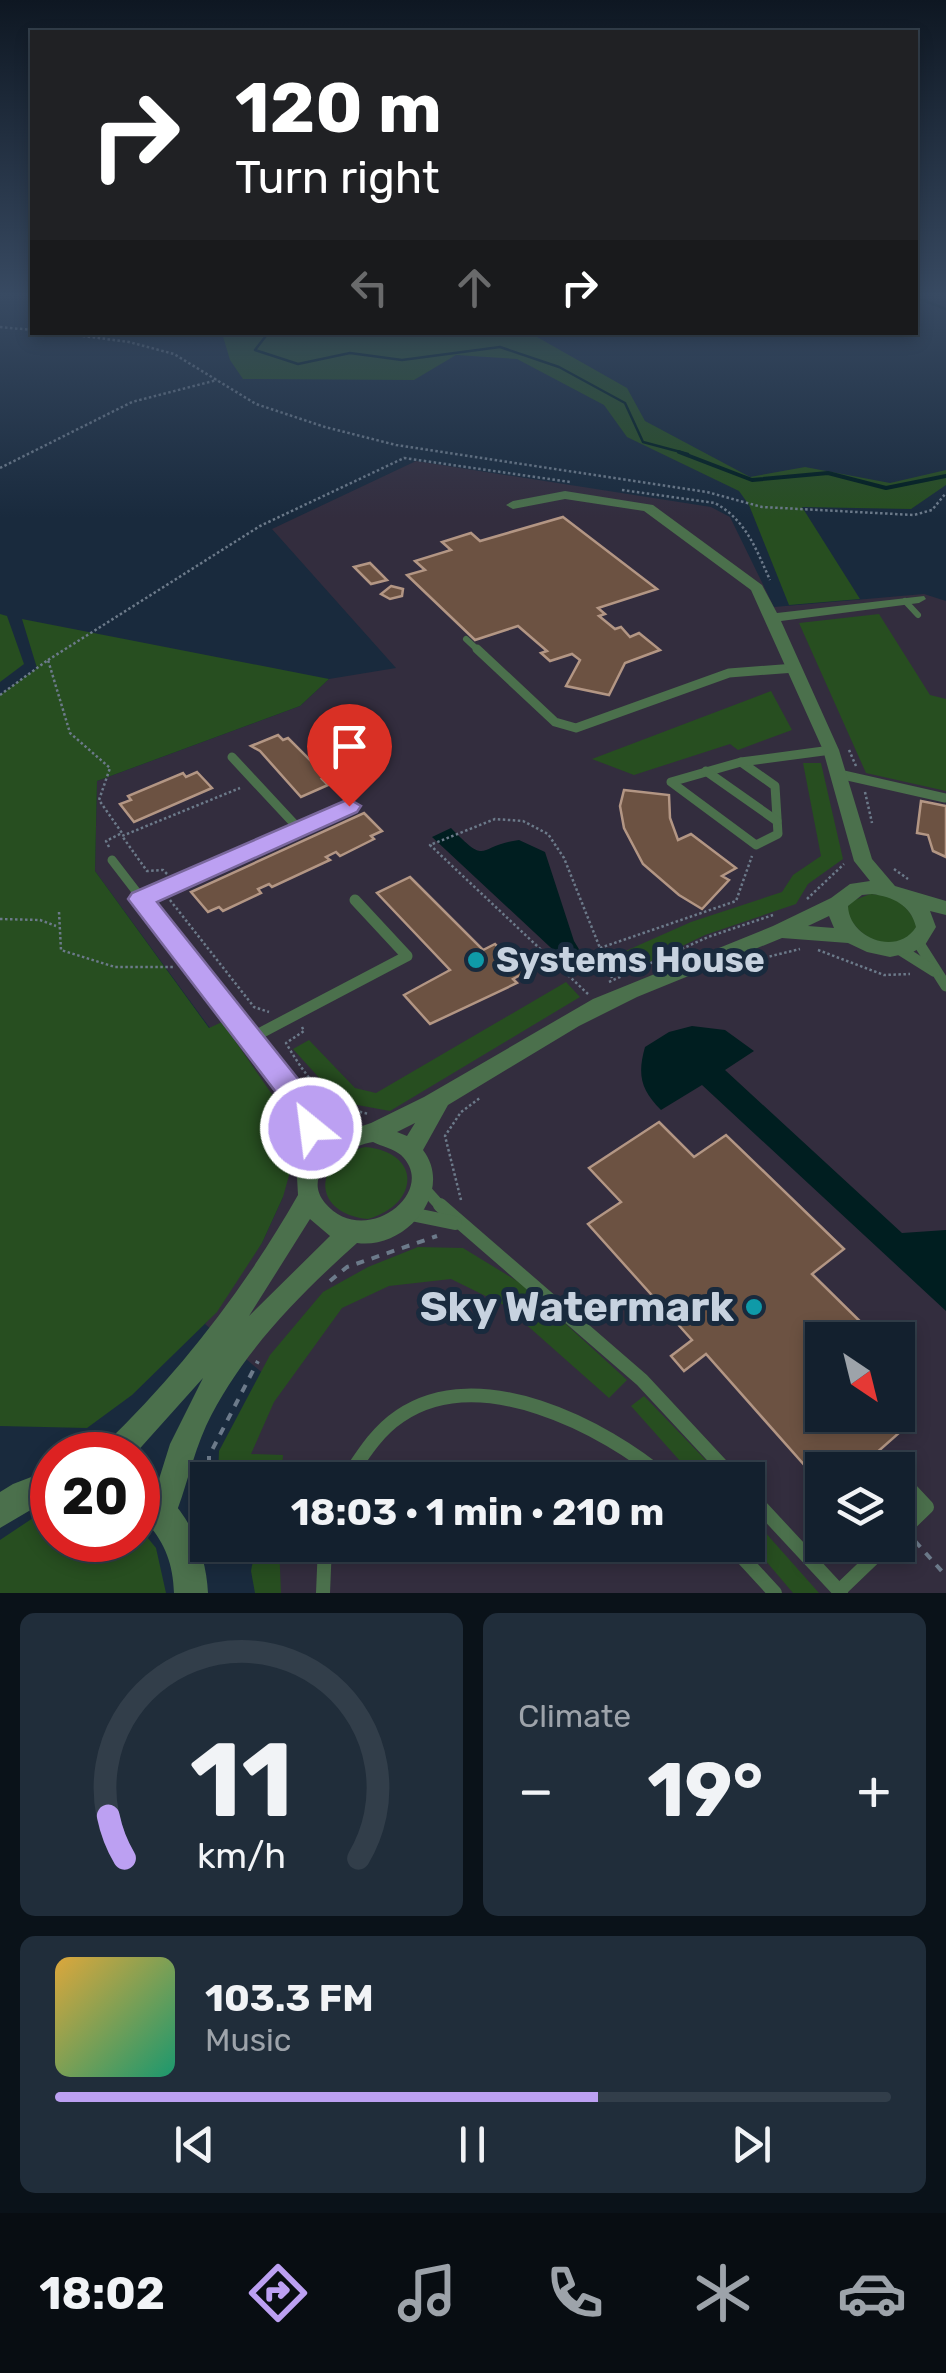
<!DOCTYPE html>
<html lang="en">
<head>
<meta charset="utf-8">
<style>
	:root { --surface:#13202e; --page:#202d3a; --text:#f1f3f6; --muted:#9da3aa; --line:#323e4a; --accent:#bca0f2 }
	body { margin:0; font-family:Rubik,sans-serif; background:var(--page); color:var(--text); height:100vh; display:flex; flex-direction:column; font-size:38px; white-space:nowrap }
	* { box-sizing:border-box; margin:0 }
	p { font-size:32px; color:var(--muted) }
	.icon { flex:none; width:55px; height:55px; fill:none; stroke:currentColor; stroke-width:2; stroke-linecap:round; stroke-linejoin:round }
	.map { position:relative; height:1593px; overflow:hidden }
	.details { display:flex; flex-direction:column; gap:20px; padding:20px; background:#0a1219; flex:1 }
	.details>* { flex:none }
	.guide { position:absolute; left:30px; top:30px; width:888px; height:305px; border-radius:0px; box-shadow:0 5px 15px #0003,0 0 0 2px var(--line); background:#202124; color:#fff; overflow:hidden }
	.needle { width:65px; rotate:145deg }
	.fabs { position:absolute; left:805px; top:1322px; display:grid; gap:20px }
	.fabs a { display:grid; place-items:center; width:110px; height:110px; border-radius:0px; background:var(--surface); box-shadow:0 5px 15px #0003,0 0 0 2px var(--line); font-size:50px }
	.speed { position:absolute; left:30px; top:1432px; display:flex; gap:20px; font-size:50px; font-weight:700; text-align:center }
	.speed>* { display:grid; place-content:center; width:130px; height:130px; border-radius:50%; background:var(--surface); box-shadow:0 5px 15px #0003,0 0 0 2px var(--line); line-height:1 }
	.speed .limit { border:15px solid #d22; background:#fff; color:#111 }
	.pin { position:absolute; display:grid; place-items:center; width:85px; height:85px; color:#fff; margin:-102px -42px; border-radius:50% 50% 50% 0; rotate:-45deg; box-shadow:0 0 10px #0007 }
	.pin .icon { rotate:45deg }
	.me { position:absolute; width:110px; margin:-55px; rotate:331deg; stroke-linejoin:round; filter:drop-shadow(0 0 8px #0008) }
	.turn { display:flex; align-items:center; gap:35px; height:210px; padding:0 40px; font-size:45px }
	.turn .icon { width:130px; height:130px; stroke-width:2.5 }
	.turn b { display:block; font-size:70px; line-height:85px }
	.lanes { display:flex; align-items:center; height:95px; padding:0 40px; background:#0003; justify-content:center; gap:50px; direction:ltr }
	.lanes .off { opacity:.35 }
	.big { font-size:75px; font-weight:700; line-height:1.1 }
	.details .card { flex:1; display:flex; flex-direction:column; justify-content:center; gap:15px; min-width:0; padding:0 35px; border-radius:15px; background:var(--page) }
	.details .dial { align-items:center; gap:0 }
	.dial svg { height:260px; overflow:visible; fill:none; stroke:var(--line); stroke-width:7; stroke-linecap:round; text-anchor:middle }
	.dial text { fill:var(--text); stroke:none }
	.song { display:flex; align-items:center; gap:30px }
	.cover { width:120px; height:120px; border-radius:15px; background:linear-gradient(135deg,hsl(40 70% 55%),hsl(160 70% 35%)) }
	.played { height:10px; border-radius:5px; background:linear-gradient(90deg,var(--accent) 65%,var(--line) 65%) }
	.keys { display:flex; justify-content:space-around; direction:ltr }
	.heat { display:flex; justify-content:space-between; align-items:center; font-size:55px; direction:ltr }
	.details .tiles { flex:1; display:grid; gap:20px; grid-template-columns:1fr 1fr }
	.card:last-child { grid-column:span 2 }
	.trip { position:absolute; left:190px; top:1462px; width:575px; height:100px; border-radius:0px; background:var(--surface); box-shadow:0 5px 15px #0003,0 0 0 2px var(--line); font-weight:700; line-height:100px; text-align:center }
	.tab-bar { display:flex; height:160px; justify-content:space-around; align-items:center; background:#080d12; color:var(--muted) }
	.tab-bar .icon { width:70px; height:70px }
	.tab-bar .current { color:var(--accent) }
	.tab-bar b { font-size:45px; color:var(--text) }
	.map>svg:first-child { display:block }
</style>
</head>
<body>
<div class="map">
<svg width="946" height="1593" viewBox="0 0 946 1593">
	<rect width="100%" height="100%" fill="#192a3d"/>
	<path fill="#332d3e" fill-rule="evenodd" d="M 416,461 L 711,507 L 730,517 L 774,607 L 924,594 L 946,601 L 946,1593 L 267,1593 L 263,1545 L 748,1545 L 748,1480 L 251,1480 L 234,1463 L 273,1382 L 205,1324 L 262,1243 L 283,1197 L 275,1117 L 95,871 L 97,781 L 300,706 L 329,679 L 396,668 L 272,529 ZM 822,1340 L 898,1340 L 898,1415 L 822,1415 ZM 822,1470 L 898,1470 L 898,1545 L 822,1545 Z"/>
	<g fill="#274e20">
		<polygon points="222,333 530,333 627,388 645,421 750,477 805,467 890,483 946,470 946,485 911,509 802,507 860,599 789,605 749,505 739,491 627,437 604,405 517,359 456,355 414,380 243,379 230,360"/>
		<polygon points="0,614 7,616 24,664 0,682"/>
		<polygon points="879,614 930,695 946,699 946,791 866,773 799,623"/>
		<polygon points="22,619 329,679 300,706 97,781 95,871 209,1028 222,1022 276,1100 267,1106 275,1117 276,1128 288,1123 293,1161 283,1197 262,1243 217,1312 132,1395 87,1428 0,1426 0,695 37,668"/>
		<polygon points="771,691 792,730 738,750 730,744 634,775 592,759"/>
		<polygon points="803,763 821,763 843,859 808,884 796,904 705,935 622,975 612,957 691,922 782,892 793,875 821,856"/>
		<path d="M 870,894 C 894,895 907,904 917,925 L 913,934 C 887,954 857,937 846,911 L 850,902 Z"/>
		<polygon points="566,982 580,997 390,1111 341,1102 293,1049 309,1040 355,1088 376,1093"/>
		<path d="M 365,1147 C 422,1152 420,1204 368,1219 C 311,1214 312,1159 365,1147 Z"/>
		<polygon points="418,1247 463,1248 522,1284 627,1380 609,1398 504,1305 451,1279 389,1286 342,1308 274,1402 251,1454 283,1455 281,1480 218,1480 219,1451 270,1355 323,1292 368,1267"/>
		<polygon points="644,1396 725,1480 697,1480 631,1406"/>
		<polygon points="52,1511 52,1540 138,1540 138,1526 156,1548 166,1593 0,1593 0,1540 36,1516"/>
		<polygon points="748,1513 819,1593 793,1593 748,1540"/>
		<polygon points="256,1545 279,1545 281,1593 255,1593 251,1571"/>
	</g>
	<g fill="#001e20">
		<path d="M 451,828 C 489,867 476,846 519,840 L 545,852 L 574,941 L 591,969 L 580,975 L 432,837 Z"/>
		<path d="M 692,1026 L 725,1030 L 754,1051 L 725,1070 L 902,1233 L 946,1230 L 946,1311 L 702,1085 L 661,1110 C 641,1090 637,1075 645,1047 L 669,1032 Z"/>
	</g>
	<g fill="none" stroke-linecap="round" stroke-linejoin="round">
		<g stroke="#001e20" stroke-width="2.5">
			<polyline points="915,297 946,309"/>
			<polyline points="269,332 255,350 298,364 350,353 402,360 500,347 559,367 625,403 643,442 688,454"/>
		</g>
		<polyline stroke="#001e20" stroke-width="4" points="679,452 752,480 828,473 886,488 946,476"/>
	</g>
	<g fill="#6c5242" stroke="#b39684" stroke-width="2.5">
		<polygon points="563,517 657,589 598,608 605,614 599,616 615,629 621,627 630,637 639,633 660,650 625,663 609,695 566,686 580,660 572,654 550,661 541,653 547,651 518,626 475,640 407,575 425,570 415,561 451,550 442,542 471,533 480,541"/>
		<polygon points="370,563 387,580 371,584 354,567"/>
		<polygon points="391,586 403,589 402,596 390,599 381,594"/>
		<polygon points="278,735 283,740 288,738 327,777 322,779 328,785 301,797 260,751 251,746"/>
		<polygon points="197,772 212,788 134,822 120,804 131,800 128,796 183,773 186,777"/>
		<polygon points="624,790 669,795 670,818 678,840 691,834 736,868 722,876 729,880 702,909 679,895 643,864 624,828 620,806"/>
		<polygon points="921,801 946,806 946,857 933,851 928,835 917,833"/>
		<polygon points="364,813 382,831 371,836 374,839 340,856 336,852 326,857 330,860 272,887 269,884 258,889 261,893 223,911 219,907 208,912 191,892"/>
		<polygon points="410,877 483,950 495,944 524,973 513,979 517,983 430,1024 404,995 450,970 377,893"/>
		<polygon points="659,1122 694,1157 726,1135 844,1249 812,1274 879,1340 822,1340 822,1415 898,1414 908,1425 857,1470 822,1470 822,1485 706,1354 684,1371 671,1356 692,1340 588,1224 621,1202 589,1168"/>
	</g>
	<g fill="none" stroke-linecap="round" stroke-linejoin="round">
		<g stroke="#6c7a8a" stroke-width="2.5" stroke-dasharray="2.5 2.5" stroke-linecap="butt">
			<polyline points="0,327 32,330"/>
			<polyline points="53,332 129,342 174,354 256,404 325,427 396,445 707,492 762,507 914,515 932,510 946,493"/>
			<polyline points="0,468 132,402 217,380"/>
			<path d="M 622,490 L 715,503 C 746,520 756,549 770,580"/>
			<polyline points="48,660 260,526 404,458 570,482"/>
			<polyline points="0,695 48,660 70,733 110,768 99,800 122,833 106,841 109,847"/>
			<polyline points="849,750 856,766"/>
			<polyline points="865,792 872,823"/>
			<polyline points="894,869 908,879"/>
			<polyline points="167,874 163,870 147,871 122,836 240,788"/>
			<polyline points="807,899 844,864"/>
			<polyline points="170,900 254,1007 269,1012"/>
			<polyline points="59,912 61,950 115,967 173,967"/>
			<polyline points="0,919 40,920 56,926"/>
			<polyline points="600,948 736,901 752,856"/>
			<polyline points="818,950 884,975 910,974"/>
			<polyline points="755,960 800,949"/>
			<polyline points="609,982 708,937 773,915"/>
			<polyline points="588,994 430,845 495,819 523,821 548,834 564,858 612,978"/>
			<path d="M 302,1027 L 304,1031 L 286,1043 C 307,1079 327,1106 369,1114"/>
			<polyline points="461,1200 445,1136 461,1112 481,1097"/>
		</g>
		<g stroke="#6c7a8a" stroke-width="4" stroke-dasharray="8 8" stroke-linecap="butt">
			<polyline points="330,1281 347,1267 437,1236"/>
			<polyline points="209,1480 209,1456 258,1361"/>
			<polyline points="915,1541 946,1576"/>
		</g>
		<g stroke="#4b704c" stroke-width="6">
			<polyline points="905,601 918,615"/>
			<polyline points="466,639 480,652"/>
		</g>
		<g stroke="#4b704c" stroke-width="9">
			<polyline points="477,649 555,722 576,728 729,673 795,668"/>
			<polyline points="232,757 299,829"/>
			<polygon points="741,762 775,786 778,834 756,845 671,782"/>
			<polyline points="741,762 831,750"/>
			<polyline points="706,771 777,821"/>
			<polyline points="839,774 945,798"/>
			<polyline points="112,860 142,899"/>
			<polyline points="141,899 349,806"/>
		</g>
		<g stroke="#4b704c" stroke-width="11">
			<polyline points="140,897 299,1102 311,1129 315,1156"/>
			<polyline points="141,899 147,897"/>
			<polyline points="918,942 946,986"/>
			<polyline points="899,949 934,971"/>
			<polyline points="251,1038 407,956 355,900"/>
			<polyline points="302,1104 324,1121 352,1134"/>
			<polyline points="424,1188 442,1208"/>
		</g>
		<g stroke="#4b704c" stroke-width="14">
			<polyline points="440,1205 642,1380 735,1480"/>
			<polyline points="411,1214 455,1223"/>
			<polyline points="898,1476 927,1507 898,1535"/>
			<path d="M 346,1480 C 362,1456 376,1432 400,1416 C 479,1362 604,1426 667,1480"/>
			<polyline points="748,1493 841,1593"/>
			<polyline points="731,1545 775,1593"/>
			<polyline points="839,1591 887,1545"/>
			<polyline points="323,1593 325,1545"/>
		</g>
		<path fill="#4b704c" fill-rule="evenodd" d="M 565,491 L 653,505 L 762,585 L 777,613 L 924,596 L 926,599 L 919,603 L 781,621 L 839,750 L 872,859 L 895,886 L 946,901 L 946,915 L 930,911 L 936,927 L 925,945 L 913,952 L 890,957 L 867,952 L 848,943 L 782,938 L 637,997 L 579,1026 L 448,1105 L 423,1150 C 455,1192 405,1250 357,1243 C 299,1295 240,1354 206,1426 C 192,1457 186,1490 173,1521 L 163,1525 L 153,1521 L 149,1511 L 170,1444 L 203,1378 L 134,1455 L 100,1455 L 104,1445 C 181,1371 245,1288 298,1195 L 297,1177 L 301,1165 L 313,1147 L 324,1139 L 371,1123 L 424,1097 L 593,999 L 773,926 L 831,898 L 850,884 L 870,881 L 854,861 L 823,750 L 751,590 L 644,511 L 565,499 L 513,509 L 506,505 L 513,501 ZM 872,894 C 893,897 911,905 916,927 C 897,957 849,938 848,906 L 862,895 ZM 829,916 L 834,928 L 808,926 ZM 415,1123 L 407,1136 L 397,1132 ZM 373,1142 C 381,1146 394,1149 401,1155 C 440,1192 364,1250 325,1203 C 299,1171 348,1146 373,1142 ZM 310,1219 L 330,1236 L 249,1316 Z"/>
		<g fill="#4b704c" fill-rule="evenodd">
			<polygon points="52,1469 52,1501 34,1508 0,1528 0,1492 13,1484"/>
			<path d="M 138,1477 C 183,1496 206,1547 208,1593 L 174,1593 C 173,1559 162,1537 138,1513 Z"/>
		</g>
	</g>
	<linearGradient id="sky" x2="0" y2="1"><stop stop-color="#0e1722"/><stop offset="0.57" stop-color="#384a62"/><stop offset="1" stop-color="#384a62" stop-opacity="0"/></linearGradient>
	<rect width="946" height="518" fill="url(#sky)"/>
	<polygon fill="#bca0f2" stroke="#7a689d" stroke-width="2.5" points="349,799 361,806 357,812 157,902 310,1094 325,1128 321,1137 311,1141 300,1137 288,1108 128,899 132,893"/>
	<g fill="#0f9aa8" stroke="#192a3d" stroke-width="4">
		<circle cx="476" cy="960" r="10"/>
		<circle cx="754" cy="1307" r="10"/>
	</g>
	<g text-anchor="middle" dominant-baseline="central" stroke-width="10" stroke-linejoin="round" paint-order="stroke">
		<g font-size="35" font-weight="bold" fill="#c7d2df" stroke="#192a3d" text-anchor="start">
			<text x="496" y="960">Systems House</text>
		</g>
		<g font-size="42" font-weight="bold" fill="#c7d2df" stroke="#192a3d" text-anchor="end">
			<text x="734" y="1307">Sky Watermark</text>
		</g>
	</g>
</svg>
<div class="fabs">
<a><svg class="needle" viewBox="-14 -14 28 28"><path d="M0-13l5 13h-10z" fill="#e53935"/><path d="M0 13l5-13h-10z" fill="#9da3aa"/></svg></a>
<a><svg class="icon" aria-label="layers" viewBox="0 0 24 24"><path d="M12 4l9 5-9 5-9-5zM3 14l9 5 9-5"/></svg></a>
</div>
<div class="speed"><div class="limit">20</div></div>
<div class="pin" style="left:349px;top:806px;background:#d93025"><svg class="icon" aria-label="arrive" viewBox="0 0 24 24"><path d="M6 21V4h12l-3 4 3 4H6"/></svg></div>
<svg class="me" style="left:311px;top:1128px" viewBox="-20 -20 40 40"><circle r="17" fill="#bca0f2" stroke="#fff" stroke-width="3"/><path d="M0-11L8 9 0 5-8 9z" fill="#fff"/></svg>
<div class="trip">18:03 · 1 min · 210 m</div>
<div class="guide">
<div class="turn"><svg class="icon" aria-label="right" viewBox="0 0 24 24"><path d="M7 20v-9h11M14 6l5 5-5 5"/></svg><div><b>120 m</b>Turn right</div></div>
<div class="lanes"><svg class="icon off" aria-label="left" viewBox="0 0 24 24"><path d="M17 20v-9H6M10 6l-5 5 5 5"/></svg><svg class="icon off" aria-label="ahead" viewBox="0 0 24 24"><path d="M12 20V5M6 11l6-6 6 6"/></svg><svg class="icon" aria-label="right" viewBox="0 0 24 24"><path d="M7 20v-9h11M14 6l5 5-5 5"/></svg></div>
</div>
</div>
<section class="details">
<div class="tiles">
<div class="card dial"><svg viewBox="0 0 100 80">
<path d="M14 69A42 42 0 1 1 86 69"/>
<path d="M14 69A42 42 0 0 1 9 56" stroke="#bca0f2"/>
<text x="50" y="56" font-size="32" font-weight="700">11</text>
<text x="50" y="72" font-size="11">km/h</text>
</svg></div>
<div class="card"><p>Climate</p>
<div class="heat"><a>−</a><b class="big">19°</b><a>+</a></div>
</div>
<div class="card">
<div class="song"><i class="cover"></i><div><b>103.3 FM</b><p>Music</p></div></div>
<div class="played"></div>
<div class="keys"><svg class="icon" aria-label="previous" viewBox="0 0 24 24"><path d="M18 5L8 12l10 7zM5 5v14"/></svg><svg class="icon" aria-label="pause" viewBox="0 0 24 24"><path d="M8 5v14M16 5v14"/></svg><svg class="icon" aria-label="next" viewBox="0 0 24 24"><path d="M6 5l10 7-10 7zM19 5v14"/></svg></div>
</div>
</div>
</section>
<nav class="tab-bar">
<b>18:02</b>
<svg class="icon current" aria-label="directions" viewBox="0 0 24 24"><path d="M12 3l9 9-9 9-9-9zM9 14v-3h6M13 9l2 2-2 2"/></svg>
<svg class="icon" aria-label="music" viewBox="0 0 24 24"><path d="M9 18V5l10-2v13"/><circle cx="6" cy="18" r="3"/><circle cx="16" cy="16" r="3"/></svg>
<svg class="icon" aria-label="phone" viewBox="0 0 24 24"><path d="M5 4h4l2 5-3 2q2 4 5 5l2-3 5 2v4C11 20 4 13 5 4z"/></svg>
<svg class="icon" aria-label="climate" viewBox="0 0 24 24"><path d="M12 3v18M4 7l16 10M4 17L20 7"/></svg>
<svg class="icon" aria-label="car" viewBox="0 0 24 24"><path d="M5 17H2v-5l4-1 3-4h7l3 4 3 1v5h-3M9 17h6M6 11h13"/><circle cx="7" cy="17" r="2"/><circle cx="17" cy="17" r="2"/></svg>
</nav>
</body>
</html>
